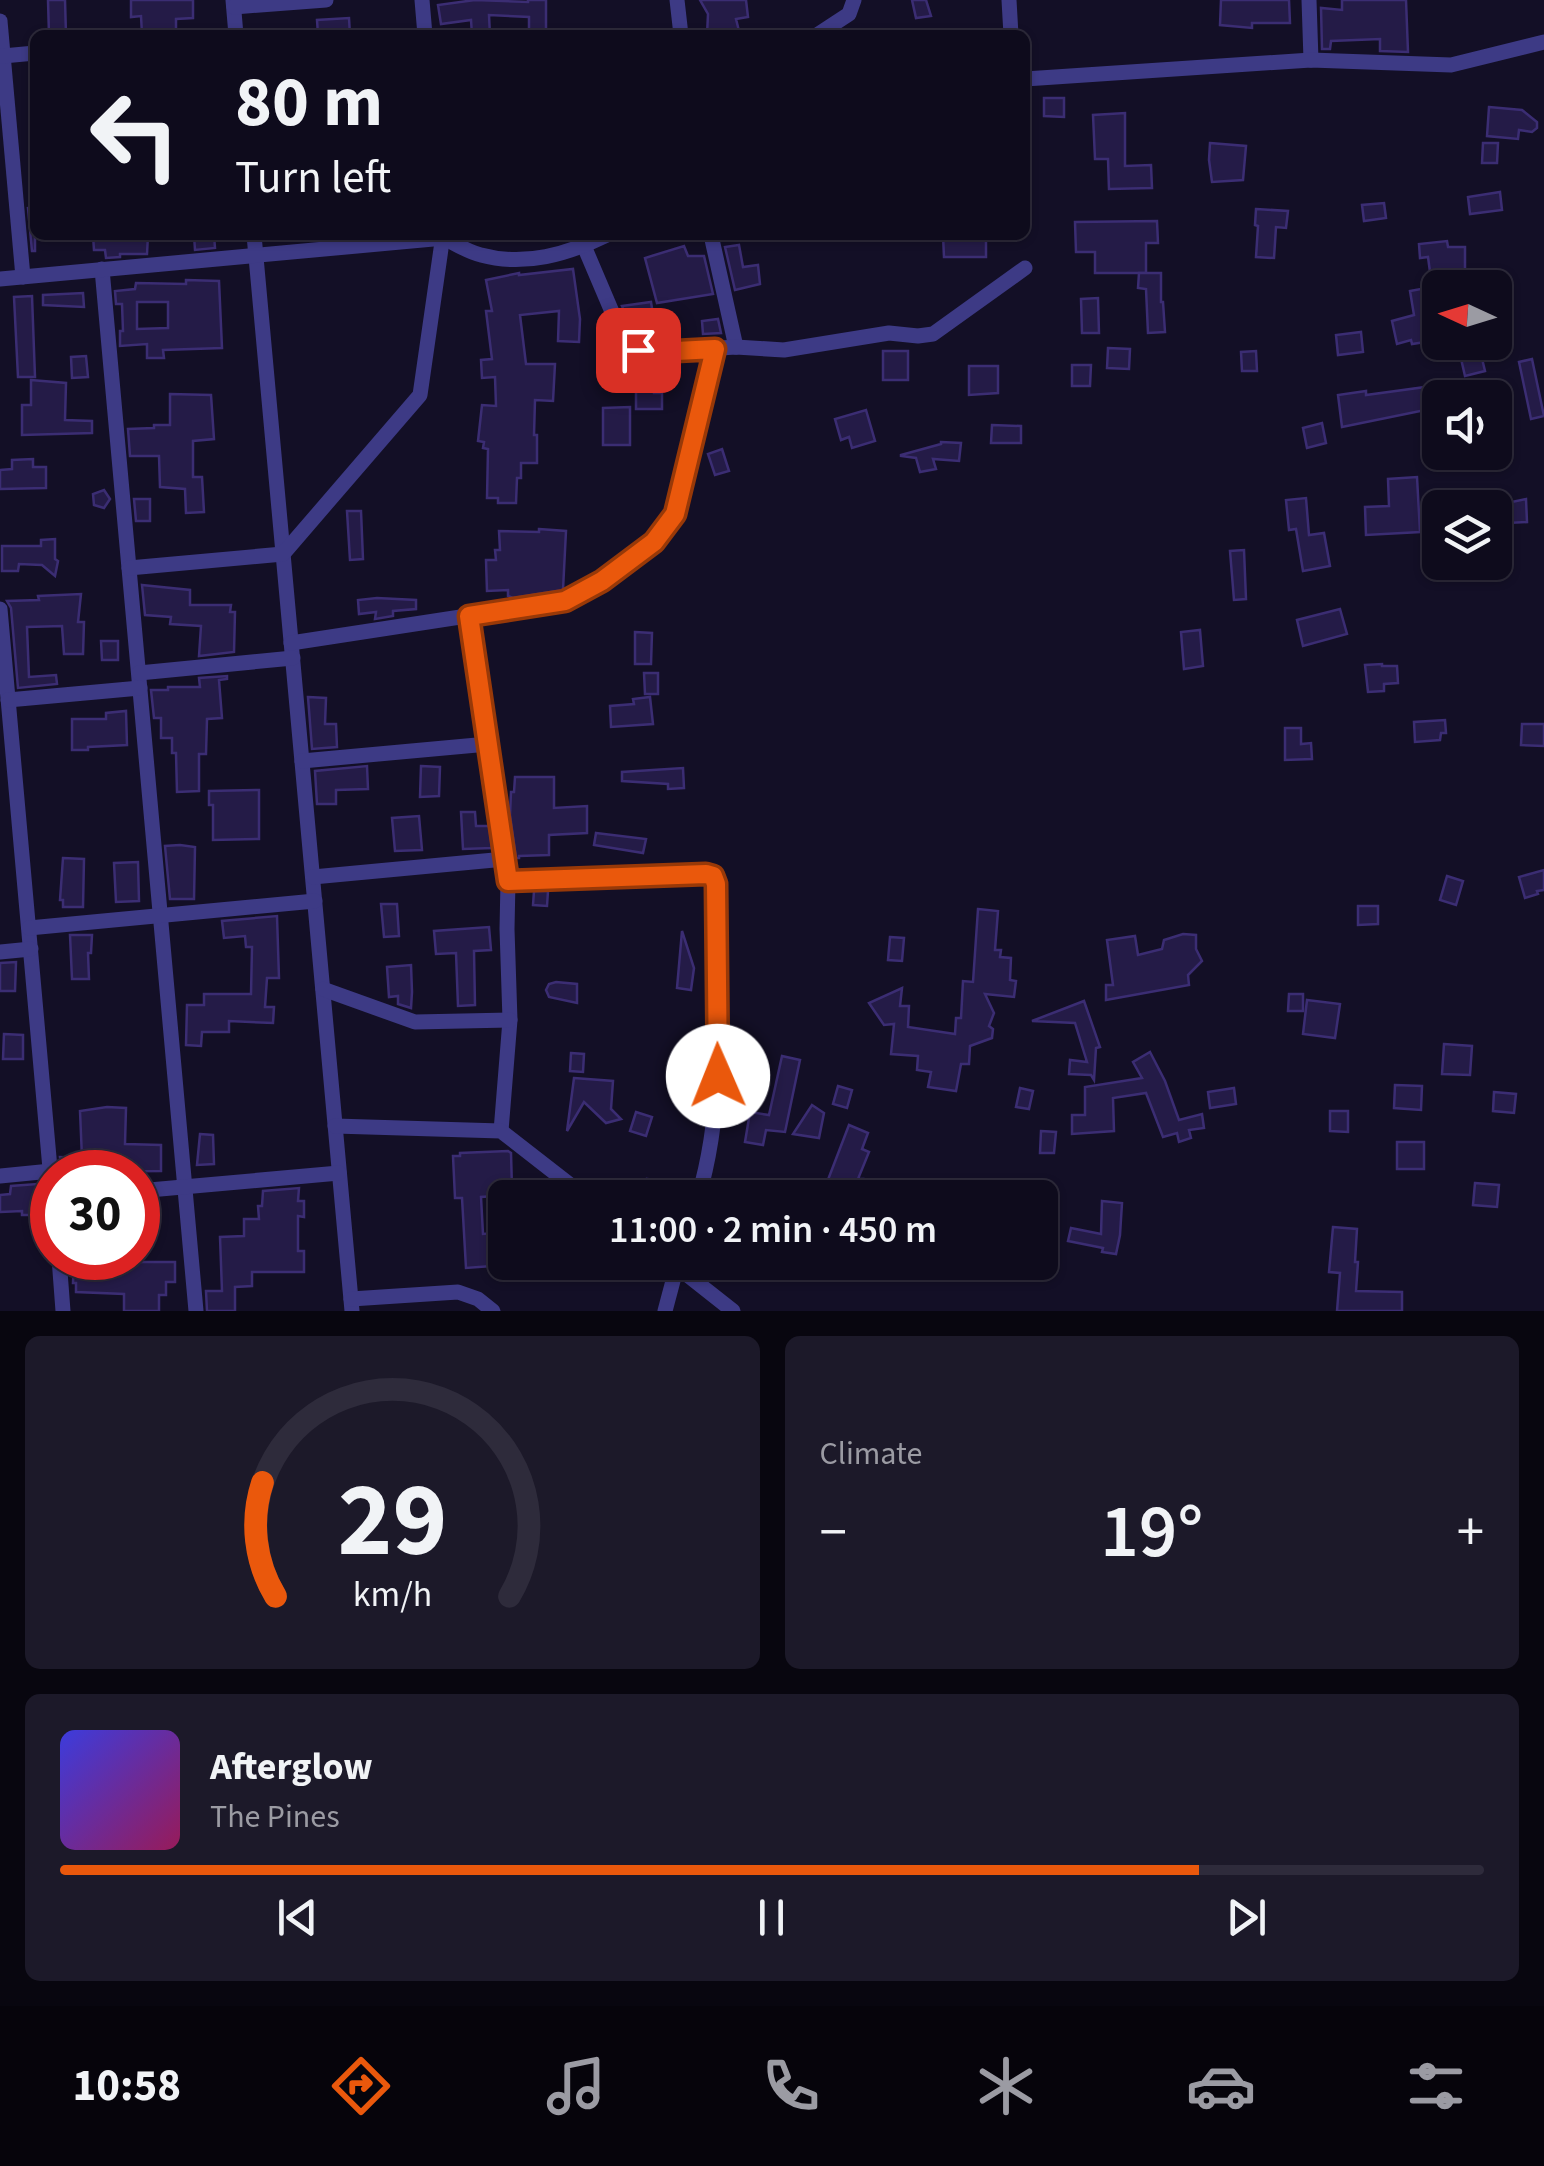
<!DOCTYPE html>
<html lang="en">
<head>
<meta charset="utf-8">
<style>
	:root { --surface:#0e0b1c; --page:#1c1929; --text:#f1f3f6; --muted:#9b9ba3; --line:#2e2b3b; --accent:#ea580c }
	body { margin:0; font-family:"Source Sans 3",sans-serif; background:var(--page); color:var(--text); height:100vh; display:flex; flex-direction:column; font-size:38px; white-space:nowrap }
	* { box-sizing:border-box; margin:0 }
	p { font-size:32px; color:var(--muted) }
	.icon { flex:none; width:55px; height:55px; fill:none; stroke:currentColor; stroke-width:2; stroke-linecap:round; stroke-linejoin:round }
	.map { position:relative; height:1311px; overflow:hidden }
	.sheet { display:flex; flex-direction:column; gap:25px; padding:25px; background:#08060f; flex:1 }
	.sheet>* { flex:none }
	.guide { position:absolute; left:30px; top:30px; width:1000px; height:210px; border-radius:15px; box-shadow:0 2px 8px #0004,0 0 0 2px var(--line); background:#0e0b1c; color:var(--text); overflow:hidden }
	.needle { width:65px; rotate:274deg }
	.controls { position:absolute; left:1422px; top:270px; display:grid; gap:20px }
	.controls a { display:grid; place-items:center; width:90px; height:90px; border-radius:15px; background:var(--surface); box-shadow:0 2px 8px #0004,0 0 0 2px var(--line); font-size:50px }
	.speed { position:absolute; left:30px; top:1150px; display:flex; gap:20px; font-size:50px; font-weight:700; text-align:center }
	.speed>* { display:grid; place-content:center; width:130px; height:130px; border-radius:50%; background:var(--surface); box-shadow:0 2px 8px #0004,0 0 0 2px var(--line); line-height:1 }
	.speed .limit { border:15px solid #d22; background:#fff; color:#111 }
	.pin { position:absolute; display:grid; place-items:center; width:85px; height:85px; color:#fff; margin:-42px; border-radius:20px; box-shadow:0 5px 15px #0006 }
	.me { position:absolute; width:110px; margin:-55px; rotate:359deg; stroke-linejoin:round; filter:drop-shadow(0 0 8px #0008) }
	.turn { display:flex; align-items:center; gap:35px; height:210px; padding:0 40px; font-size:45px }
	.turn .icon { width:130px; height:130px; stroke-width:2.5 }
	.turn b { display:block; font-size:70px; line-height:85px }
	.big { font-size:75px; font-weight:600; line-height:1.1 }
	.sheet .widget { flex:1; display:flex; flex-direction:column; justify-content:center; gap:15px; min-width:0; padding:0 35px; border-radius:15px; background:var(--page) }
	.sheet .dial { align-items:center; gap:0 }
	.dial svg { height:260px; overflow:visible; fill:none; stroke:var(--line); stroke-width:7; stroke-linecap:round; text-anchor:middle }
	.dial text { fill:var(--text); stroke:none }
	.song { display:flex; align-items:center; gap:30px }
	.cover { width:120px; height:120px; border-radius:15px; background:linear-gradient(135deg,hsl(240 70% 55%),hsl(330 70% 35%)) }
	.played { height:10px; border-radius:5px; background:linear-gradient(90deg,var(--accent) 80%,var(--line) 80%) }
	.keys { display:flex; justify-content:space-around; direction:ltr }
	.heat { display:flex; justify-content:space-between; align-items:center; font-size:55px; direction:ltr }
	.sheet .tiles { flex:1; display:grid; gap:25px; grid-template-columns:1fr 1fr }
	.widget:last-child { grid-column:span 2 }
	.trip { position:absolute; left:488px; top:1180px; width:570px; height:100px; border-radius:15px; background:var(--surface); box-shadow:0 2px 8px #0004,0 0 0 2px var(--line); font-weight:600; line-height:100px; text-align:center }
	.dock { display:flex; height:160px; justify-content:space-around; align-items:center; background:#06040b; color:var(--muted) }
	.dock .icon { width:70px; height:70px }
	.dock .current { color:var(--accent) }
	.dock b { font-size:45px; color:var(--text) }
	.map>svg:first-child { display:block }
</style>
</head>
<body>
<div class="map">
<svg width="1544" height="1311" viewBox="0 0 1544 1311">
	<rect width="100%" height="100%" fill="#130f26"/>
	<g fill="#241b47" stroke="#3b2d73" stroke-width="2.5" fill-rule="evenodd">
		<polygon points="48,0 65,0 66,35 49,35"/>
		<polygon points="131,0 193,0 193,18 176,19 176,33 142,34 141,16 131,17"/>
		<polygon points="475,0 528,2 528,0 546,0 546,35 529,35 529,17 489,15 490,35 472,35 471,20 441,24 438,5"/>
		<polygon points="700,0 746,0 748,17 736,19 739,31 722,35 707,35 708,14"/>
		<polygon points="912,0 926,0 931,16 916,18"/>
		<polygon points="1221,0 1289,0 1290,23 1252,23 1252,28 1220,25"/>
		<polygon points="1342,0 1406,0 1408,52 1380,51 1380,39 1331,41 1330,49 1322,49 1321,8 1342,10"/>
		<polygon points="349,18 350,35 318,35 317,20"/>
		<polygon points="1044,98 1064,98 1064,117 1044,116"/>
		<polygon points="1489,107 1522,110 1537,122 1537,128 1532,132 1519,130 1518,139 1487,136"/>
		<polygon points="1125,113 1125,166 1151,165 1152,188 1109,189 1108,159 1095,159 1093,115"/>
		<polygon points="1210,143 1246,146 1243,180 1212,182 1209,160"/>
		<polygon points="1483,143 1498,143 1497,163 1482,163"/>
		<polygon points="1500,192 1502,210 1470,214 1468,197"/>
		<polygon points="1384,203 1386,218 1364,221 1362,205"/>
		<polygon points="35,207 35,251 32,251 28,208"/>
		<polygon points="1256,209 1288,211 1286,228 1276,227 1274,258 1256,257 1258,226 1255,225"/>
		<polygon points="1157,221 1158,243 1146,243 1146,273 1095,273 1095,252 1076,252 1075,222"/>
		<polygon points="93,235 148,235 147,254 120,254 120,257 106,258 105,250 94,250"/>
		<polygon points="194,235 214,235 215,248 195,250"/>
		<polygon points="943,235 986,235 986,257 944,257"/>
		<polygon points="1447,241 1448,247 1465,247 1465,288 1440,288 1440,302 1427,303 1432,341 1412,344 1411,340 1397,344 1392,321 1414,315 1410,291 1432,287 1428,257 1420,258 1419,244"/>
		<polygon points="739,245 743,267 758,265 760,284 735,290 725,247"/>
		<polygon points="684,246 688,256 704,256 713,294 657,303 645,258"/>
		<polygon points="573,269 580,319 579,342 558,341 559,311 520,315 526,364 555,364 553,401 535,400 534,435 537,435 537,463 521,463 521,478 517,478 516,503 498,503 498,498 487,498 488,449 483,448 484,442 478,441 482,405 496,406 495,377 482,378 481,360 492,359 486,311 492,311 486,280 519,273 519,275"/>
		<polygon points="1139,273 1161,273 1161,302 1163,302 1165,332 1148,333 1146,289 1138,288"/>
		<path d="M 186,280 L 219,281 L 222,348 L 163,350 L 164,358 L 147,358 L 147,344 L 120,346 L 120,331 L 123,331 L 122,304 L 116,304 L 115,291 L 135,289 L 136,283 L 186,284 ZM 137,302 L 168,302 L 168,328 L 137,329 Z"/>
		<polygon points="83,293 84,307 43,305 43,295"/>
		<polygon points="32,296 35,377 18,377 14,297"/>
		<polygon points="1098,298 1099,333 1082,333 1081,299"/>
		<polygon points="651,302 655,327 639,329 637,321 629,322 622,306"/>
		<polygon points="718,319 721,333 703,334 702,321"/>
		<polygon points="1361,332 1363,352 1338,355 1336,335"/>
		<polygon points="1479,346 1485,371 1465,376 1459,350"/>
		<polygon points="1108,348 1130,349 1129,369 1107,368"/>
		<rect x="883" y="351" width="25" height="29"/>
		<polygon points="1256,351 1257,371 1242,371 1241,352"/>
		<polygon points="86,356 88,377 72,378 71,357"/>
		<polygon points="1532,359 1544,416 1531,419 1519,362"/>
		<polygon points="1072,365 1091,365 1090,386 1072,386"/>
		<polygon points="969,366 998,366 998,393 969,395"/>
		<polygon points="31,380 66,383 65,420 92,421 92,433 22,435 22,405 31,405"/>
		<polygon points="636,381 654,381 654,393 662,393 662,409 636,409"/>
		<polygon points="1440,385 1440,407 1342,427 1338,395 1366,391 1366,395"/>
		<polygon points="170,394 211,395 214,439 193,441 193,477 202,477 204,512 186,513 185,489 160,487 159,456 130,456 128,429 154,428 154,425 170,425"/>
		<polygon points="630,407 630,445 603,445 603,408"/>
		<polygon points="866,410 875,441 852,448 849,437 841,440 835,419"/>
		<polygon points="1322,423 1326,443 1307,448 1303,428"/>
		<polygon points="992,425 1021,426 1021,443 991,443"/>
		<polygon points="941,442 961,443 959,461 933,459 936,469 920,472 916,458 901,456 901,455 941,444"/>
		<polygon points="722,449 729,471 715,475 708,454"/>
		<polygon points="33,459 33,467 46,467 46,488 0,489 0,470 12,469 12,460"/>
		<polygon points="1417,477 1420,532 1366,535 1365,507 1389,506 1388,479"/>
		<polygon points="104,490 110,499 104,508 94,505 93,494"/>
		<polygon points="1306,498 1309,535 1324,533 1330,566 1303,571 1296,529 1289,530 1286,500"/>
		<polygon points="134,499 150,499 150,521 136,521"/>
		<polygon points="1526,499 1527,522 1508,523 1507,503"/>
		<polygon points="347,511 361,511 363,559 350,560"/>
		<polygon points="539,529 566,531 563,590 513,598 508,596 508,590 487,591 486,560 496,560 495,550 500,550 499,531 539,532"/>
		<polygon points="55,539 55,559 58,561 55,576 42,565 19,564 18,571 2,571 2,546 41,546 41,540"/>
		<polygon points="1244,550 1246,599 1234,600 1230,551"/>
		<polygon points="142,585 190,590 190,605 231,605 230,612 235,612 234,652 199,656 201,626 170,624 171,617 145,615"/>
		<polygon points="81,594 78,622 84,622 83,654 64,654 62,626 27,627 29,677 56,675 57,684 18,688 11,608 7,601 39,600 38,596"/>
		<polygon points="377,598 416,600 416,609 393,611 393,616 375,619 376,612 359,614 358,600"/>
		<polygon points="1340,609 1347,634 1303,646 1297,620"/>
		<polygon points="1200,630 1203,666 1184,669 1181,632"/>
		<polygon points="635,632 652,633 651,664 635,664"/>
		<polygon points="101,641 118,641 118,660 102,660"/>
		<polygon points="1382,664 1382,666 1397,666 1398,683 1384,684 1384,691 1368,692 1365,665"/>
		<polygon points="644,673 658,673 658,694 645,694"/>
		<polygon points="227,676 227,679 219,680 222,718 207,719 206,754 199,754 199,791 177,792 176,753 172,753 172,738 161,738 161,718 154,718 151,690 168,690 168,687 200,687 199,678"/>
		<polygon points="308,697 326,698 325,724 336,724 337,747 312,749"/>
		<polygon points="650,697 653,724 611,727 610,706 634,704 633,699"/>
		<polygon points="126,711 127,745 88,747 88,750 72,750 72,719 106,719 106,713"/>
		<polygon points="1445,720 1446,733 1441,733 1440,740 1415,742 1414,722"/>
		<polygon points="1522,724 1544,724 1544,746 1521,745"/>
		<polygon points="1285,728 1301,728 1301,744 1311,743 1312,759 1285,760"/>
		<polygon points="367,766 368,789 336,790 336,804 317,804 315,771"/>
		<polygon points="421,766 440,767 439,796 420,797"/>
		<polygon points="683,768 684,788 668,789 668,784 622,781 622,772"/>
		<polygon points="515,777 554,777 554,808 587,806 587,833 549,835 549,855 519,856 519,858 516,858 510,815 511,792 514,792"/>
		<polygon points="259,790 259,839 213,840 213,805 209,805 209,791"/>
		<polygon points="461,812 475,812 476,826 489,826 492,848 463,849"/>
		<polygon points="419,816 422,850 395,851 392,818"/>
		<polygon points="596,833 646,839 643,853 594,845"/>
		<polygon points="180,845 195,847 194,899 170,899 165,846"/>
		<polygon points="63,858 84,859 83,907 63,907 63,900 60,900"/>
		<polygon points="138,862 139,901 116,902 114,863"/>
		<polygon points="1544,870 1544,890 1537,891 1538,894 1525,898 1519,877"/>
		<polygon points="1447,876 1463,881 1456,905 1440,900"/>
		<polygon points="534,891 548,891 547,906 533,905"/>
		<polygon points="381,904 397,904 399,936 384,937"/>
		<polygon points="1358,906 1378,906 1378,924 1358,925"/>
		<polygon points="978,909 998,911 995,950 1001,950 1000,957 1011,958 1010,980 1016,981 1014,997 985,994 994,1013 989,1026 993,1029 992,1038 970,1046 969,1064 961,1064 956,1091 928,1087 931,1072 917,1070 918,1056 891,1054 894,1024 884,1025 869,1003 902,988 900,1006 909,1006 908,1027 955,1034 956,1018 961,1018 963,981 973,982"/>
		<polygon points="277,916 279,978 267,978 265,1007 274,1007 273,1023 229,1021 229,1032 202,1032 201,1046 186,1045 187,1005 204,1005 204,994 251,994 252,947 246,947 245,936 224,938 222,921"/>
		<polygon points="489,927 491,950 474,951 475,1005 458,1006 456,953 436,954 434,931"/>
		<polygon points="682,931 694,968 691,990 677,988"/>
		<polygon points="1183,934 1196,935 1196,949 1202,961 1188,975 1189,985 1106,1000 1106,985 1113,985 1107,940 1135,936 1138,955 1162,949 1164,940"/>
		<polygon points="70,935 92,935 91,953 88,953 89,979 72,979"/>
		<polygon points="890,937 904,938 902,961 888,960"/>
		<polygon points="16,962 15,991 0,991 0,963"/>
		<polygon points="411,965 412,992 411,1008 398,1004 398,996 389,997 387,967"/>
		<polygon points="556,982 577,984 577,1003 549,997 546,990 549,984"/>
		<polygon points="1289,994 1303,994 1303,1011 1288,1011"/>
		<polygon points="1307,1000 1340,1004 1335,1038 1303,1034"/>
		<polygon points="1084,1001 1100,1047 1096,1048 1094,1080 1091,1075 1069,1074 1070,1060 1087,1062 1075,1023 1032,1021"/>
		<polygon points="4,1034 23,1035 23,1059 3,1059"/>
		<polygon points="1444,1044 1472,1046 1470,1075 1442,1074"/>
		<polygon points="1150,1052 1165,1081 1179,1120 1202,1114 1204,1128 1189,1130 1191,1138 1179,1142 1177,1133 1163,1137 1146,1093 1113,1098 1114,1131 1072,1134 1072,1115 1085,1115 1085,1087 1142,1078 1133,1062"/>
		<polygon points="571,1053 584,1054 583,1072 570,1071"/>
		<polygon points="782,1056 800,1060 785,1132 766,1130 763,1145 745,1142 750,1112 769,1115"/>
		<polygon points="574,1078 613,1081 611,1109 621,1119 606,1123 584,1102 567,1131"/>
		<polygon points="1395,1085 1422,1086 1421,1110 1394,1108"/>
		<polygon points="838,1086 852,1090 847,1108 833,1104"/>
		<polygon points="1020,1088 1033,1091 1029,1109 1016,1107"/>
		<polygon points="1234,1088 1236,1104 1210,1108 1208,1092"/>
		<polygon points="1494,1092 1516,1094 1514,1113 1493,1111"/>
		<polygon points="812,1105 824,1113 819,1138 793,1134"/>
		<polygon points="107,1107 126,1108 125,1144 161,1145 161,1171 62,1172 60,1157 82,1158 80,1111"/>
		<polygon points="1330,1111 1348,1111 1348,1132 1330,1131"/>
		<polygon points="636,1112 652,1117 646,1136 630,1131"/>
		<polygon points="849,1125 868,1133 862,1149 869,1152 858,1179 863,1179 859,1198 821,1198"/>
		<polygon points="1041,1131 1056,1132 1054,1153 1040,1153"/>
		<polygon points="200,1134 213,1135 214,1164 197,1165"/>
		<rect x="1397" y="1142" width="27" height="27"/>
		<polygon points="508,1151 511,1153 512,1189 494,1190 495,1196 481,1197 483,1234 505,1232 505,1265 466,1268 462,1198 455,1198 453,1156 460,1156 460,1153"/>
		<polygon points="647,1179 664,1181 662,1198 645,1198"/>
		<polygon points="1475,1183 1499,1185 1497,1207 1473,1205"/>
		<polygon points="37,1184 38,1215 22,1215 22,1211 0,1212 0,1195 10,1194 11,1186"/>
		<polygon points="299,1188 298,1201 304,1201 304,1217 298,1216 298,1251 304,1251 304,1272 252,1272 252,1286 235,1287 235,1311 207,1311 206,1291 222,1291 220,1237 244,1236 244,1219 259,1219 258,1206 262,1206 263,1191"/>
		<polygon points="1102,1201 1122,1203 1120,1235 1116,1254 1102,1252 1103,1248 1068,1241 1071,1228 1101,1234"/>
		<polygon points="1333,1227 1357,1229 1355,1262 1358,1262 1356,1291 1402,1292 1402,1311 1337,1311 1340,1273 1329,1272"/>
		<polygon points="74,1258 140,1258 140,1262 175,1262 175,1282 166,1282 166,1295 159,1295 159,1311 124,1311 124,1294 76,1292 76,1283 73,1283"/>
	</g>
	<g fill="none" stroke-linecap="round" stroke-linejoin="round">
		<g stroke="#3d3a85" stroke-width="15">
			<polyline points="233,0 236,35"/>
			<polyline points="422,0 425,35"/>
			<polyline points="677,0 681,35"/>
			<polyline points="1009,0 1011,35"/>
			<polyline points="1309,0 1311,60"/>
			<polyline points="234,7 326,0"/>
			<polyline points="0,21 23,277"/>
			<polyline points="817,35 849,14 854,0"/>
			<polyline points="3,56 35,53"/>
			<polyline points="1025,79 1311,60 1451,65 1544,42"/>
			<polyline points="254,235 352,1311"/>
			<polyline points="711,235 736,347"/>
			<polyline points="584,246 624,340 638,350 657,352 736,347 784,350 889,333 918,336 933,334 1025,268"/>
			<polyline points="102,269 196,1311"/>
			<path d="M 0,279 L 444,238 C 456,244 468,252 481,255 C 525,267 568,254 607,235"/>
			<polyline points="129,568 283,554 420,395 443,235"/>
			<polyline points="0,609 52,1191"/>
			<polyline points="469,616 508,881 507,929 510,1020 501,1131"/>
			<polyline points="291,643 565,601 602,581 653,542 675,514 715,349"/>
			<polyline points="139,673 293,658"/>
			<polyline points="8,700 140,688"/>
			<polyline points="302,761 488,744"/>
			<polyline points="313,877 505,859"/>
			<path d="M 508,881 L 706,874 L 713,876 L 716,884 C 717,986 728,1099 698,1198"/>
			<polyline points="29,928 315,901"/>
			<polyline points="0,952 31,949"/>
			<polyline points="323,989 415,1022 510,1020"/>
			<polyline points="335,1126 501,1131 587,1198"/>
			<polyline points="0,1176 51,1171"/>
			<polyline points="138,1191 339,1173"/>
			<polyline points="59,1258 63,1311"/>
			<polyline points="671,1262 733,1311"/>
			<polyline points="351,1299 458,1292 478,1299 493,1311"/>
			<polyline points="665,1311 678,1262"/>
		</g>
	</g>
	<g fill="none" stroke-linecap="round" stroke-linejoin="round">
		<g stroke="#983908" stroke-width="25">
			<polyline id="route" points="638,350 657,352 715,349 675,514 654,542 602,581 565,601 469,616 508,881 706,874 713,876 716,884 718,1076"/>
		</g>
		<use href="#route" stroke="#ea580c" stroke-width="18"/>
	</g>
</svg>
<div class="controls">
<a><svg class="needle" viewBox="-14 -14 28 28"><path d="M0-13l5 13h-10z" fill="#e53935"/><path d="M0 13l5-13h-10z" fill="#9b9ba3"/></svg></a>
<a><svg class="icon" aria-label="sound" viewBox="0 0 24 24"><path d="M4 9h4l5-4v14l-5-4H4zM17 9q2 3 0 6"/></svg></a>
<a><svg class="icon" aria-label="layers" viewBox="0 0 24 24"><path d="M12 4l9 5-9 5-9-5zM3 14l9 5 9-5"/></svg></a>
</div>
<div class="speed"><div class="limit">30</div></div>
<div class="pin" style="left:638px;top:350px;background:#d93025"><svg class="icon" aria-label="arrive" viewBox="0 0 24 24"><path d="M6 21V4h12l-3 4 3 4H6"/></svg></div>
<svg class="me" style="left:718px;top:1076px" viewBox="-20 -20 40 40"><circle r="19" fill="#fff"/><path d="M0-13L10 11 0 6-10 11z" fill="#ea580c"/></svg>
<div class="trip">11:00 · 2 min · 450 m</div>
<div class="guide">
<div class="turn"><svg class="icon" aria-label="left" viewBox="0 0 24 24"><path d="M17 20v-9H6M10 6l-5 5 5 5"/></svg><div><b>80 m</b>Turn left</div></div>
</div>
</div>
<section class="sheet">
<div class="tiles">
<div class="widget dial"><svg viewBox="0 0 100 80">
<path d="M14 69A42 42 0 1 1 86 69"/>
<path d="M14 69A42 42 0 0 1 10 34" stroke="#ea580c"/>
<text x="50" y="56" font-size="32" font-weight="700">29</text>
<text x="50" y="72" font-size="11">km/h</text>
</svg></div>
<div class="widget"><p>Climate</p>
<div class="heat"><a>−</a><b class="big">19°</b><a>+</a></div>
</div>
<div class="widget">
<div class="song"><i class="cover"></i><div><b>Afterglow</b><p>The Pines</p></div></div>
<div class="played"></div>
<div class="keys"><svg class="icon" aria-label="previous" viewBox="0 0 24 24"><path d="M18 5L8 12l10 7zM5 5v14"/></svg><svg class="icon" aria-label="pause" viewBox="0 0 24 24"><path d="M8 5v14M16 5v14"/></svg><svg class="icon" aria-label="next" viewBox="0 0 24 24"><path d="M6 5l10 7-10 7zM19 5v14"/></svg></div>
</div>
</div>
</section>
<nav class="dock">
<b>10:58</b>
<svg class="icon current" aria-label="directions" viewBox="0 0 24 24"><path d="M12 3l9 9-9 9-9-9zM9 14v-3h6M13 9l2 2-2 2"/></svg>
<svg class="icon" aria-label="music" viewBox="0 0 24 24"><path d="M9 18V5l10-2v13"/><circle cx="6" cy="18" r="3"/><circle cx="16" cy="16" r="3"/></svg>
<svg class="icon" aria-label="phone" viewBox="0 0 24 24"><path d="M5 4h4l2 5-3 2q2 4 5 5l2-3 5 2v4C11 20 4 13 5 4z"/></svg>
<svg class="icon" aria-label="climate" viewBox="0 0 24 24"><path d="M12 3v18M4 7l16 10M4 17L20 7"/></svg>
<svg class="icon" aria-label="car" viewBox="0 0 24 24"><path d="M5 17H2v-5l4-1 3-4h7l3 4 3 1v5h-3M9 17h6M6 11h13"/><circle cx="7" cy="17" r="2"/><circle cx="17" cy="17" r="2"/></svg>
<svg class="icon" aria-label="filters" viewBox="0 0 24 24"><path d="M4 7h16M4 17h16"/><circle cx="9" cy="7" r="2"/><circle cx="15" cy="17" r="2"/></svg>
</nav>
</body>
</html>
